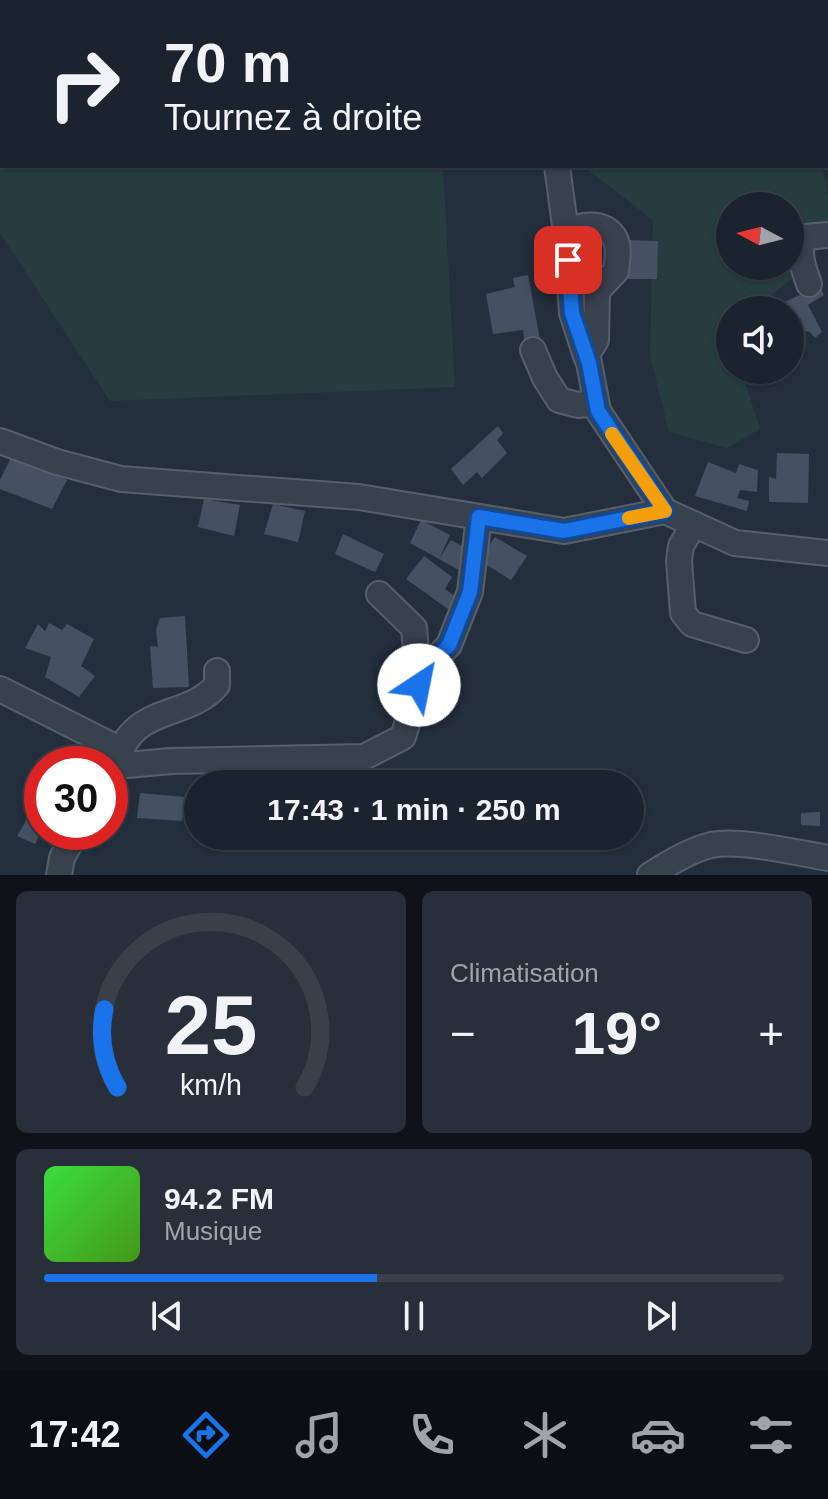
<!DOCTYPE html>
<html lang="fr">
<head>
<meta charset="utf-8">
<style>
	:root { --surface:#1b232e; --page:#282f3a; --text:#f1f3f6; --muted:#a0a4aa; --line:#39404a; --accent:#1a73e8 }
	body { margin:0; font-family:Helvetica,sans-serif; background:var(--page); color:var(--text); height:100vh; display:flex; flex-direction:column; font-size:30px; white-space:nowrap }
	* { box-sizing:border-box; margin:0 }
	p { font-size:26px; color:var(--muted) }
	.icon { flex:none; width:44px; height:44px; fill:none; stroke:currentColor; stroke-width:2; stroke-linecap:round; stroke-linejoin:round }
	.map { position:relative; height:875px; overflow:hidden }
	.panel { display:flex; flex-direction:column; gap:16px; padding:16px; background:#0f1319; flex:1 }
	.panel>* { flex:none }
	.hud { position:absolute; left:0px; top:0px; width:828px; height:168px; box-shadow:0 2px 6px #0004,0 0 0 2px var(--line); background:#1b232e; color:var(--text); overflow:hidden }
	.needle { width:52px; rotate:277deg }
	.buttons { position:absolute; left:716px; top:192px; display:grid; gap:16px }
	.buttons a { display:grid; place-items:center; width:88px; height:88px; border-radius:50%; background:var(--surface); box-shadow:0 2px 6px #0004,0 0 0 2px var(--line); font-size:40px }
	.speed { position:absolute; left:24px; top:746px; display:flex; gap:16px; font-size:40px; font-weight:700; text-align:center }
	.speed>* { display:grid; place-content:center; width:104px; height:104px; border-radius:50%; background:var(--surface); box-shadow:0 2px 6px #0004,0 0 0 2px var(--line); line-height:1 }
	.speed .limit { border:12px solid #d22; background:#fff; color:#111 }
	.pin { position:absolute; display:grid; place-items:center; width:68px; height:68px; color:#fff; margin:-34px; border-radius:16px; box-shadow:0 4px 12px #0006 }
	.me { position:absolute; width:88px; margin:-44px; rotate:34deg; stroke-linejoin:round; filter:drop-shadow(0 0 6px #0008) }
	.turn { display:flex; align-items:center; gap:28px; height:168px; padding:0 32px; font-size:36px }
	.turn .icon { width:104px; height:104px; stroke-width:2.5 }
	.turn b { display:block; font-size:56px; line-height:68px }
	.big { font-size:60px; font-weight:700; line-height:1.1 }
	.panel .widget { flex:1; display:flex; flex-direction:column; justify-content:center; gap:12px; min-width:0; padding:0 28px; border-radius:12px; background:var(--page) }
	.panel .dial { align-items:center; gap:0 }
	.dial svg { height:208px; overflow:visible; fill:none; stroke:var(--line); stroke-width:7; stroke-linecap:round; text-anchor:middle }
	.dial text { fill:var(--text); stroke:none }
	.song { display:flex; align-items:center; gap:24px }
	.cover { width:96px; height:96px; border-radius:12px; background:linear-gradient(135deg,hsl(120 70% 55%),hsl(100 70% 35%)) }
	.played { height:8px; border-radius:4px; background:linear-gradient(90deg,var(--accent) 45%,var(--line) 45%) }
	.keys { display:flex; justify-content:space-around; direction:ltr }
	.heat { display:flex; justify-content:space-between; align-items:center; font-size:44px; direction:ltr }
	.panel .tiles { flex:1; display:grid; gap:16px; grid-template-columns:1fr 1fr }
	.widget:last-child { grid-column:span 2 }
	.trip { position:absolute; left:184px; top:770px; width:460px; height:80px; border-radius:40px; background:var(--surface); box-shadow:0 2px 6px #0004,0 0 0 2px var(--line); font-weight:700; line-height:80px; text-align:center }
	.dock { display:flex; height:128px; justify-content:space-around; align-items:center; background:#0b0e12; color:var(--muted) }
	.dock .icon { width:56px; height:56px }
	.dock .selected { color:var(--accent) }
	.dock b { font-size:36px; color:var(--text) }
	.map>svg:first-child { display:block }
</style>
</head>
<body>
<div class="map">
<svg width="828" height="875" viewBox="0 0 828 875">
	<rect width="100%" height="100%" fill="#242f3e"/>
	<g fill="#263c3f" fill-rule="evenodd">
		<polygon points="0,0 434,0 434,2 2,2 2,166 443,166 455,387 110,401 0,233"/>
		<path d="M 583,166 L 822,166 L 828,196 L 828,237 L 804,269 L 753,310 L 730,310 L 730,370 L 741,370 L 760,429 L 727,448 L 669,432 L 650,356 L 653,220 ZM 730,206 L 790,206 L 790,266 L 730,266 Z"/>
	</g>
	<g fill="#455162">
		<polygon points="624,240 658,241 657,279 620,279"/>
		<polygon points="528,275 541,345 525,347 523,330 493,334 486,294 515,287 513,278"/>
		<polygon points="819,283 824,295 808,305 822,332 815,338 810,332 801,330 790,334 790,310 778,310 778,305 802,294 801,290"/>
		<polygon points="749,370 779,370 782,375 766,383 761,372 752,375"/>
		<polygon points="498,426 503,433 497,440 507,453 482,478 477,472 463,485 451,469"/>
		<polygon points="777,453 809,454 808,503 769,502 769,477 776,479"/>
		<polygon points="12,455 67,480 52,509 0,489 0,480"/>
		<polygon points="708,462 736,473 739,464 758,470 757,492 740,490 737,498 749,501 747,511 695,496"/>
		<polygon points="204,499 240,505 234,536 198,527"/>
		<polygon points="273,504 305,511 298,542 264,534"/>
		<polygon points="421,520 450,535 439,559 451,540 471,551 462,572 439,559 410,543"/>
		<polygon points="343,534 384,554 375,572 335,554"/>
		<polygon points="495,537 527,556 511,580 479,560"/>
		<polygon points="424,556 452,577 445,589 456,597 448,609 406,579"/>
		<polygon points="185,616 189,687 153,688 150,646 158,647 156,630 160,618"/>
		<polygon points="49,623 62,630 67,624 94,639 81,666 95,676 79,697 45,677 51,657 25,648 38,624 45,631"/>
		<polygon points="42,773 42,830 35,844 17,836 36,803 31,801"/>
		<polygon points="140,793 185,797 182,821 137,818"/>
		<polygon points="820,812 820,826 801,825 801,813"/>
	</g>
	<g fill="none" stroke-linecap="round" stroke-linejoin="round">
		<g stroke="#565f6c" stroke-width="28">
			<g id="minor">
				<polyline points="547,0 548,2"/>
				<polyline points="557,166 566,233"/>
				<path d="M 809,284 C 804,269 796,251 805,237 L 828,235"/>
				<polyline points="533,350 545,378 559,400 578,405 596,403"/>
				<path d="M 586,356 L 596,340 L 597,291 L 616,271 C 617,262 619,252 617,244 C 611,221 581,222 566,233 L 572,313 L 586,356 L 589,363 L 598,411 L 665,511"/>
				<polyline points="0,441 57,462 121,479 359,497 564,531 665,511 735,543 828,553"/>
				<polyline points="694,524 681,546 679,561 683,613 692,624 746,640"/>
				<path d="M 217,671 L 217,685 C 187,721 129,703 116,766 L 171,761 L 364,757 L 403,737 L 419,685 L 414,628 L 379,594"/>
				<polyline points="418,677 449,645 470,592 479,517"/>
				<polyline points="0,689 111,745 116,766 114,770"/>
				<polyline points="59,875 62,858 76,832"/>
				<path d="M 650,875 C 668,864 690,850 711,845 C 740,839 798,853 828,858"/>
			</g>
		</g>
		<use href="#minor" stroke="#38414e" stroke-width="24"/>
	</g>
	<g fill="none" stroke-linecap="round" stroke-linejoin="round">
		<g stroke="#114b97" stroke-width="20">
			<polyline id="route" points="419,685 418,677 449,645 470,592 479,517 564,531 665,511 598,411 589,363 572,313 568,260"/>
		</g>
		<use href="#route" stroke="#1a73e8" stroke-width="14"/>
		<polyline stroke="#f59e0b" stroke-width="14" points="612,434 665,511 629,518"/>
	</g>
</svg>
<div class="buttons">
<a><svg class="needle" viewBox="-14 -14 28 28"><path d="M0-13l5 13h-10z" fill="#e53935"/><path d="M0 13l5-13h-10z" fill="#a0a4aa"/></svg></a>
<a><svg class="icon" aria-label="sound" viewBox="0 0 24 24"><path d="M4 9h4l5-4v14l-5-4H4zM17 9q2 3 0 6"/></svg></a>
</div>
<div class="speed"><div class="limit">30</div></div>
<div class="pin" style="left:568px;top:260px;background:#d93025"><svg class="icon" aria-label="arrive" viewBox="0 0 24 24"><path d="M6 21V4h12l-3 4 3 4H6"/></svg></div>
<svg class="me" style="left:419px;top:685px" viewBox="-20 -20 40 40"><circle r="19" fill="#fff"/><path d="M0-13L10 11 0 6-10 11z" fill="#1a73e8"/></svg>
<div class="trip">17:43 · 1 min · 250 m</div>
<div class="hud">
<div class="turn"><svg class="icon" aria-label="right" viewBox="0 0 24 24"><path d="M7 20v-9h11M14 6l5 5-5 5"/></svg><div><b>70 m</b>Tournez à droite</div></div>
</div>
</div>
<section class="panel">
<div class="tiles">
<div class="widget dial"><svg viewBox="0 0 100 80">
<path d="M14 69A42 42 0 1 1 86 69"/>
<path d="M14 69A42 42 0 0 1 9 39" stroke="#1a73e8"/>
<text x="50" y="56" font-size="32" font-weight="700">25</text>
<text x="50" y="72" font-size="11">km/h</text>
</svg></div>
<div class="widget"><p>Climatisation</p>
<div class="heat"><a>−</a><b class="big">19°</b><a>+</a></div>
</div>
<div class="widget">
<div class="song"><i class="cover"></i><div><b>94.2 FM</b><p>Musique</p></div></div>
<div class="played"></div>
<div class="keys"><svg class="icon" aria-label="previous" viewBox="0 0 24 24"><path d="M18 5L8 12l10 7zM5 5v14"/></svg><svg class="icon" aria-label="pause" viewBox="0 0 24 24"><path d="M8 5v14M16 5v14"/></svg><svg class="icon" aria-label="next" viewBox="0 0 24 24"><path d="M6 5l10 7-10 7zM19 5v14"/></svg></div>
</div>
</div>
</section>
<nav class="dock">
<b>17:42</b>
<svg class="icon selected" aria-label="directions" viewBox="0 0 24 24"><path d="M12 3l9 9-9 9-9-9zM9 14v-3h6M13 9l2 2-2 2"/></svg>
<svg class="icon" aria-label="music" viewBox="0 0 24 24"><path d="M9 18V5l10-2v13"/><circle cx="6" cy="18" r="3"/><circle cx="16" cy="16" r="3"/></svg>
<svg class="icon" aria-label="phone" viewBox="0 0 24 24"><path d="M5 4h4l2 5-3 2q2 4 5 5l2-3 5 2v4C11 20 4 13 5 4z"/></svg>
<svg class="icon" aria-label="climate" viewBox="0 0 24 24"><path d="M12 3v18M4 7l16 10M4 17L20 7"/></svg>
<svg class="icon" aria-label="car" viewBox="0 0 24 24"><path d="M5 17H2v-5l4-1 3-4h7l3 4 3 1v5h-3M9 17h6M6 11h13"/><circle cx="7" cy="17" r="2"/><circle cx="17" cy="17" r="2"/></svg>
<svg class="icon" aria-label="filters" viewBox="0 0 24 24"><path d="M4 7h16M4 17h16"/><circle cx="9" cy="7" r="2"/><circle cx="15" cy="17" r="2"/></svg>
</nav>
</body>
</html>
